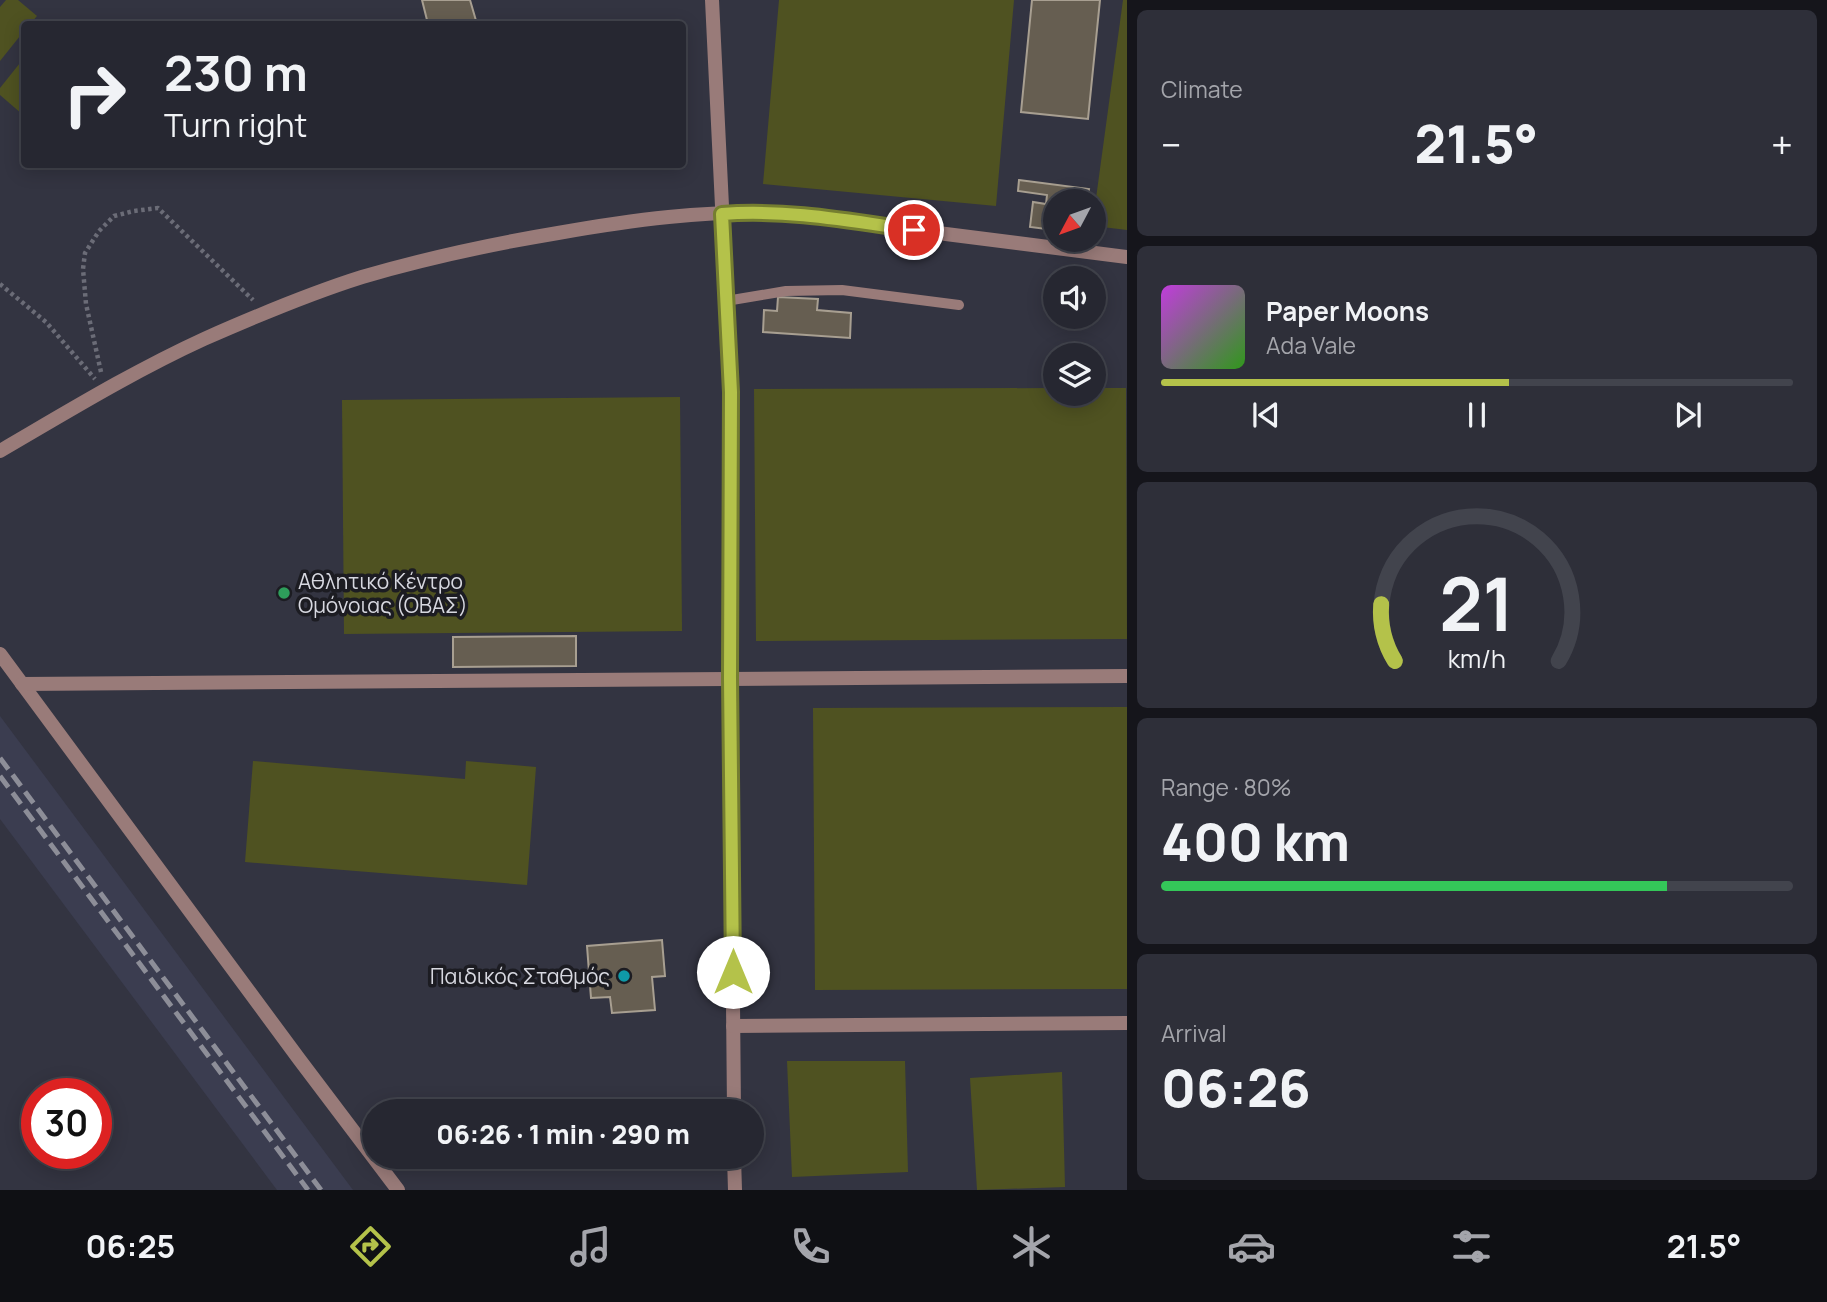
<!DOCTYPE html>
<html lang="en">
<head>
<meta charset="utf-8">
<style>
	:root { --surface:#262731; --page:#2e2f39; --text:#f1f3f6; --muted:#a4a5ab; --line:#42444d; --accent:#b4c24a }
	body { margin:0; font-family:Manrope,sans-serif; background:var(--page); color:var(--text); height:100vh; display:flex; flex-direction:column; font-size:26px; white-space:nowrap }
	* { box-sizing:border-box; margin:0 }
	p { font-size:23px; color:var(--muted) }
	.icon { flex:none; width:38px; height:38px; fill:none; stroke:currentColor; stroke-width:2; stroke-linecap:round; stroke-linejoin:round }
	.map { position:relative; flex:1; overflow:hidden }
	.panel { display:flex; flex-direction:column; gap:10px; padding:10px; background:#15151b; width:700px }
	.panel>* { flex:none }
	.guide { position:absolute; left:21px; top:21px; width:665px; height:147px; border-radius:7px; box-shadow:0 4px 18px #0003,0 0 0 2px var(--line); background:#262731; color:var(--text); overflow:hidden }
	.needle { width:46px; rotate:229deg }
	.fabs { position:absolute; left:1043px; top:189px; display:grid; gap:14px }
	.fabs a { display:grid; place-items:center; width:63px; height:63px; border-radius:50%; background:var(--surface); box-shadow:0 4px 18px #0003,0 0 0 2px var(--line); font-size:35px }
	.speed { position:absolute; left:21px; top:1078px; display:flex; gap:14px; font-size:35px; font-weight:700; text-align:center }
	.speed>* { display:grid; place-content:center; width:91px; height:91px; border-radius:50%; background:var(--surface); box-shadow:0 4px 18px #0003,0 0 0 2px var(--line); line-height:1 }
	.speed .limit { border:10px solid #d22; background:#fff; color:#111 }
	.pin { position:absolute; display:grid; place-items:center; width:60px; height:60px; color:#fff; margin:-30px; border:4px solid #fff; border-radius:50%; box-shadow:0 2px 7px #0007 }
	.me { position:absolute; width:77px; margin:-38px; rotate:0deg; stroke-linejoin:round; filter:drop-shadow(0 0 5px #0008) }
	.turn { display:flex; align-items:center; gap:24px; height:147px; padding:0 28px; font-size:32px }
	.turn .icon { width:91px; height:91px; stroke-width:2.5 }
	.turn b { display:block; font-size:49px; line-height:60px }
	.big { font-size:52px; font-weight:800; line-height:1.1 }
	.panel .card { flex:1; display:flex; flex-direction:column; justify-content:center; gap:10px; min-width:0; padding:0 24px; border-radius:10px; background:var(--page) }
	.panel .dial { align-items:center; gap:0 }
	.dial svg { height:182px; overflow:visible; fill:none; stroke:var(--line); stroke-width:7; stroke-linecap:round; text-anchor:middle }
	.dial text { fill:var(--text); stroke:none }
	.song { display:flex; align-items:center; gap:21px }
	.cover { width:84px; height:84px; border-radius:10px; background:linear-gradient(135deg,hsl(290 70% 55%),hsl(110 70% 35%)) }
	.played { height:7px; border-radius:4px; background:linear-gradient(90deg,var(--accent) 55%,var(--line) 55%) }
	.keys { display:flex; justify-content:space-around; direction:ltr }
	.heat { display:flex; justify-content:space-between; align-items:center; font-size:38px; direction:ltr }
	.charge { height:10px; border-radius:5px; background:linear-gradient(90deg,#34c759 80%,var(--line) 0) }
	.trip { position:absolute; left:362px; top:1099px; width:402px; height:70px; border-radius:35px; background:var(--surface); box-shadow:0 4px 18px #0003,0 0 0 2px var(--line); font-weight:800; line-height:70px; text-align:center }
	.dock { display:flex; height:112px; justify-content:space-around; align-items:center; background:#0f1014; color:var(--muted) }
	.dock .icon { width:49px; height:49px }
	.dock .current { color:var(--accent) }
	.dock b { font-size:32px; color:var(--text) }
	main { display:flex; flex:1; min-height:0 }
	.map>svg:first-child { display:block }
</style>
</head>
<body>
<main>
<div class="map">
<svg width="1127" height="1190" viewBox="0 0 1127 1190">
	<rect width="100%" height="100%" fill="#333441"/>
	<polygon fill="#3b3d50" points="0,716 353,1190 277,1190 0,819"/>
	<g fill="#4f5221">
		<polygon points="6,0 18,0 37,16 30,24 24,24 24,31 0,61 0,7"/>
		<polygon points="779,0 1014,0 996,206 763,184"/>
		<polygon points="1123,0 1127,0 1127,230 1094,226 1094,213"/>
		<polygon points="24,58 24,111 22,114 0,95 0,88"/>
		<polygon points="1055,388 1055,394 1094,394 1094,388 1126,388 1127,639 756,641 754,389"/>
		<polygon points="680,397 682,631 344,634 342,400"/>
		<polygon points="1127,707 1127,989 815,990 813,708"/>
		<polygon points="253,761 465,779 466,761 536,767 527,885 245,862"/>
		<polygon points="787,1061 905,1061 908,1172 792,1177"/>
		<polygon points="1062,1072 1065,1187 977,1190 970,1078"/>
	</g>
	<g fill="#665e51" stroke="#a89f91" stroke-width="2">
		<polygon points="422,0 470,0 477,24 428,24"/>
		<polygon points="1032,0 1100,0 1088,119 1021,112"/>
		<polygon points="1019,180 1089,189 1087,201 1055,201 1055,230 1030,227 1033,202 1046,204 1047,195 1018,191"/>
		<polygon points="778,297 818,299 817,310 851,313 850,338 763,332 764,310 777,311"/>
		<polygon points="576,636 576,666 453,667 453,637"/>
		<polygon points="662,940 665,976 652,977 655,1010 612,1013 610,997 591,998 587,946"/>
	</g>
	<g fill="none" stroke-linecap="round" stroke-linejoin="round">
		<g stroke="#6b6c77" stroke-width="4.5" stroke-dasharray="3.5 3.5" stroke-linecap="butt">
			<polyline points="0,284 46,322 95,379"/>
			<polyline points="101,372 86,304 83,269 85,253 99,231 114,216 134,211 158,208 253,300"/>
		</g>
		<polyline stroke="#997b79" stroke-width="10" points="726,301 786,291 842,290 959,305"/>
		<g stroke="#997b79" stroke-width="14">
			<polyline points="712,0 731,392 730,678 734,1111"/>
			<path d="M 0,451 C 67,412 134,371 204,339 C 256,316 308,294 362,277 C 427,258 492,244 558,233 C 631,220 706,210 780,213 L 1127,257"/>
			<polyline points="0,654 299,1059 398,1190"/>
			<polyline points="22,684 1127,676"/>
			<polyline points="733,1026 1127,1023"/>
			<polyline points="734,1157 735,1190"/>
		</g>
		<g stroke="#8d8e98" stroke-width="5" stroke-dasharray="14 7" stroke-linecap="butt">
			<polyline points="0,758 321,1190"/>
			<polyline points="0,776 308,1190"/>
		</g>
	</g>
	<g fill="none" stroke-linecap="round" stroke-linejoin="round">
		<g stroke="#757e30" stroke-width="18">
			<path id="route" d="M 733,972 L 730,678 L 731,392 L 722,214 C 786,209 850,221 914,230"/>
		</g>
		<use href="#route" stroke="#b4c24a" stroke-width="12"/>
	</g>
	<circle fill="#2e9e5b" stroke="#1c1c22" stroke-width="2.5" cx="284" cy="593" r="7"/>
	<circle fill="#0f9aa8" stroke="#1c1c22" stroke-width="2.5" cx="624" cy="976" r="7"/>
	<g text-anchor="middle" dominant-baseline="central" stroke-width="7" stroke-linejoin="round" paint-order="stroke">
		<g font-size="21" fill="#d7d8e0" stroke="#1c1c22" text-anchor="start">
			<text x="298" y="581">Αθλητικό Κέντρο<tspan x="298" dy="24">Ομόνοιας (ΟΒΑΣ)</tspan></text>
			<text x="610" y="976" text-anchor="end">Παιδικός Σταθμός</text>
		</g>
	</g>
</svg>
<div class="fabs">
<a><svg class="needle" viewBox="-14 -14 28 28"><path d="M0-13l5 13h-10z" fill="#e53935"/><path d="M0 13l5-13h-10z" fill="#a4a5ab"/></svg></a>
<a><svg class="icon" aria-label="sound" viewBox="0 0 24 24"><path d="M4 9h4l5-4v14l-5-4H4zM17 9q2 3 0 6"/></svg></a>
<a><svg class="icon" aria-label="layers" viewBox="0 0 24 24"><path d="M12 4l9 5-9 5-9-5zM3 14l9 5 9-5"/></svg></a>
</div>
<div class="speed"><div class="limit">30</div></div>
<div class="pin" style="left:914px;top:230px;background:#d93025"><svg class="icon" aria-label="arrive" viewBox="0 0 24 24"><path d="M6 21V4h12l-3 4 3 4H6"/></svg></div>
<svg class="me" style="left:733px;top:972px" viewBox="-20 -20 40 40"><circle r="19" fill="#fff"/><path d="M0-13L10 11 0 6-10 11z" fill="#b4c24a"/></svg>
<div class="trip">06:26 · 1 min · 290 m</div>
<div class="guide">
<div class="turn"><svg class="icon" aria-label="right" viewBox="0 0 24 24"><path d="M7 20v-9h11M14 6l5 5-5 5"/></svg><div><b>230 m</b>Turn right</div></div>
</div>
</div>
<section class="panel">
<div class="card"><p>Climate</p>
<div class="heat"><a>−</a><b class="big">21.5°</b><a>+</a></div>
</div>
<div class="card">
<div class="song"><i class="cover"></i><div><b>Paper Moons</b><p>Ada Vale</p></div></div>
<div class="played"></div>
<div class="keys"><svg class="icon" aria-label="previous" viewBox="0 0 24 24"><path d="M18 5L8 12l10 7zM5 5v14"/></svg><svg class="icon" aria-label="pause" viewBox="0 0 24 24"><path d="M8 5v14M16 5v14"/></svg><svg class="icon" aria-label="next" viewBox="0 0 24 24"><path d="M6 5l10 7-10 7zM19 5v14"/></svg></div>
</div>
<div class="card dial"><svg viewBox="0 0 100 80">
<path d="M14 69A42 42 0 1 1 86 69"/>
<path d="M14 69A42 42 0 0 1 8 44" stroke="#b4c24a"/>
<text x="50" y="56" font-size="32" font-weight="700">21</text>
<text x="50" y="72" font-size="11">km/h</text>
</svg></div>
<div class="card"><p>Range · 80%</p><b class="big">400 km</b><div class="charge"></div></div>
<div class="card"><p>Arrival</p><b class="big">06:26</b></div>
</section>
</main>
<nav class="dock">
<b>06:25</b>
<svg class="icon current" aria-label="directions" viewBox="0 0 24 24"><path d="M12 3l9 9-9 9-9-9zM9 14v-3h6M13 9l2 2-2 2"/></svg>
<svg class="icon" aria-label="music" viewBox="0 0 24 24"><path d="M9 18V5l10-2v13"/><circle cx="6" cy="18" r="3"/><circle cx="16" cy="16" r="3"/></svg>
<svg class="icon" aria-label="phone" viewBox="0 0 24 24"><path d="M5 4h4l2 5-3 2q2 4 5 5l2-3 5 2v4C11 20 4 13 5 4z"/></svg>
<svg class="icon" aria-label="climate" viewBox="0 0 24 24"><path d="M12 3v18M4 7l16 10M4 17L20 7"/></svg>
<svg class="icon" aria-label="car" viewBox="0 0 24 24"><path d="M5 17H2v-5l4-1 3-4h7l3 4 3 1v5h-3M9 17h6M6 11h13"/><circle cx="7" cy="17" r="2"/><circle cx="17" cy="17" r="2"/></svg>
<svg class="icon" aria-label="filters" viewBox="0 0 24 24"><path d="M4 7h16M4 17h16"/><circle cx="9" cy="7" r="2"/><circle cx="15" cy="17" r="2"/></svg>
<b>21.5°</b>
</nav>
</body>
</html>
